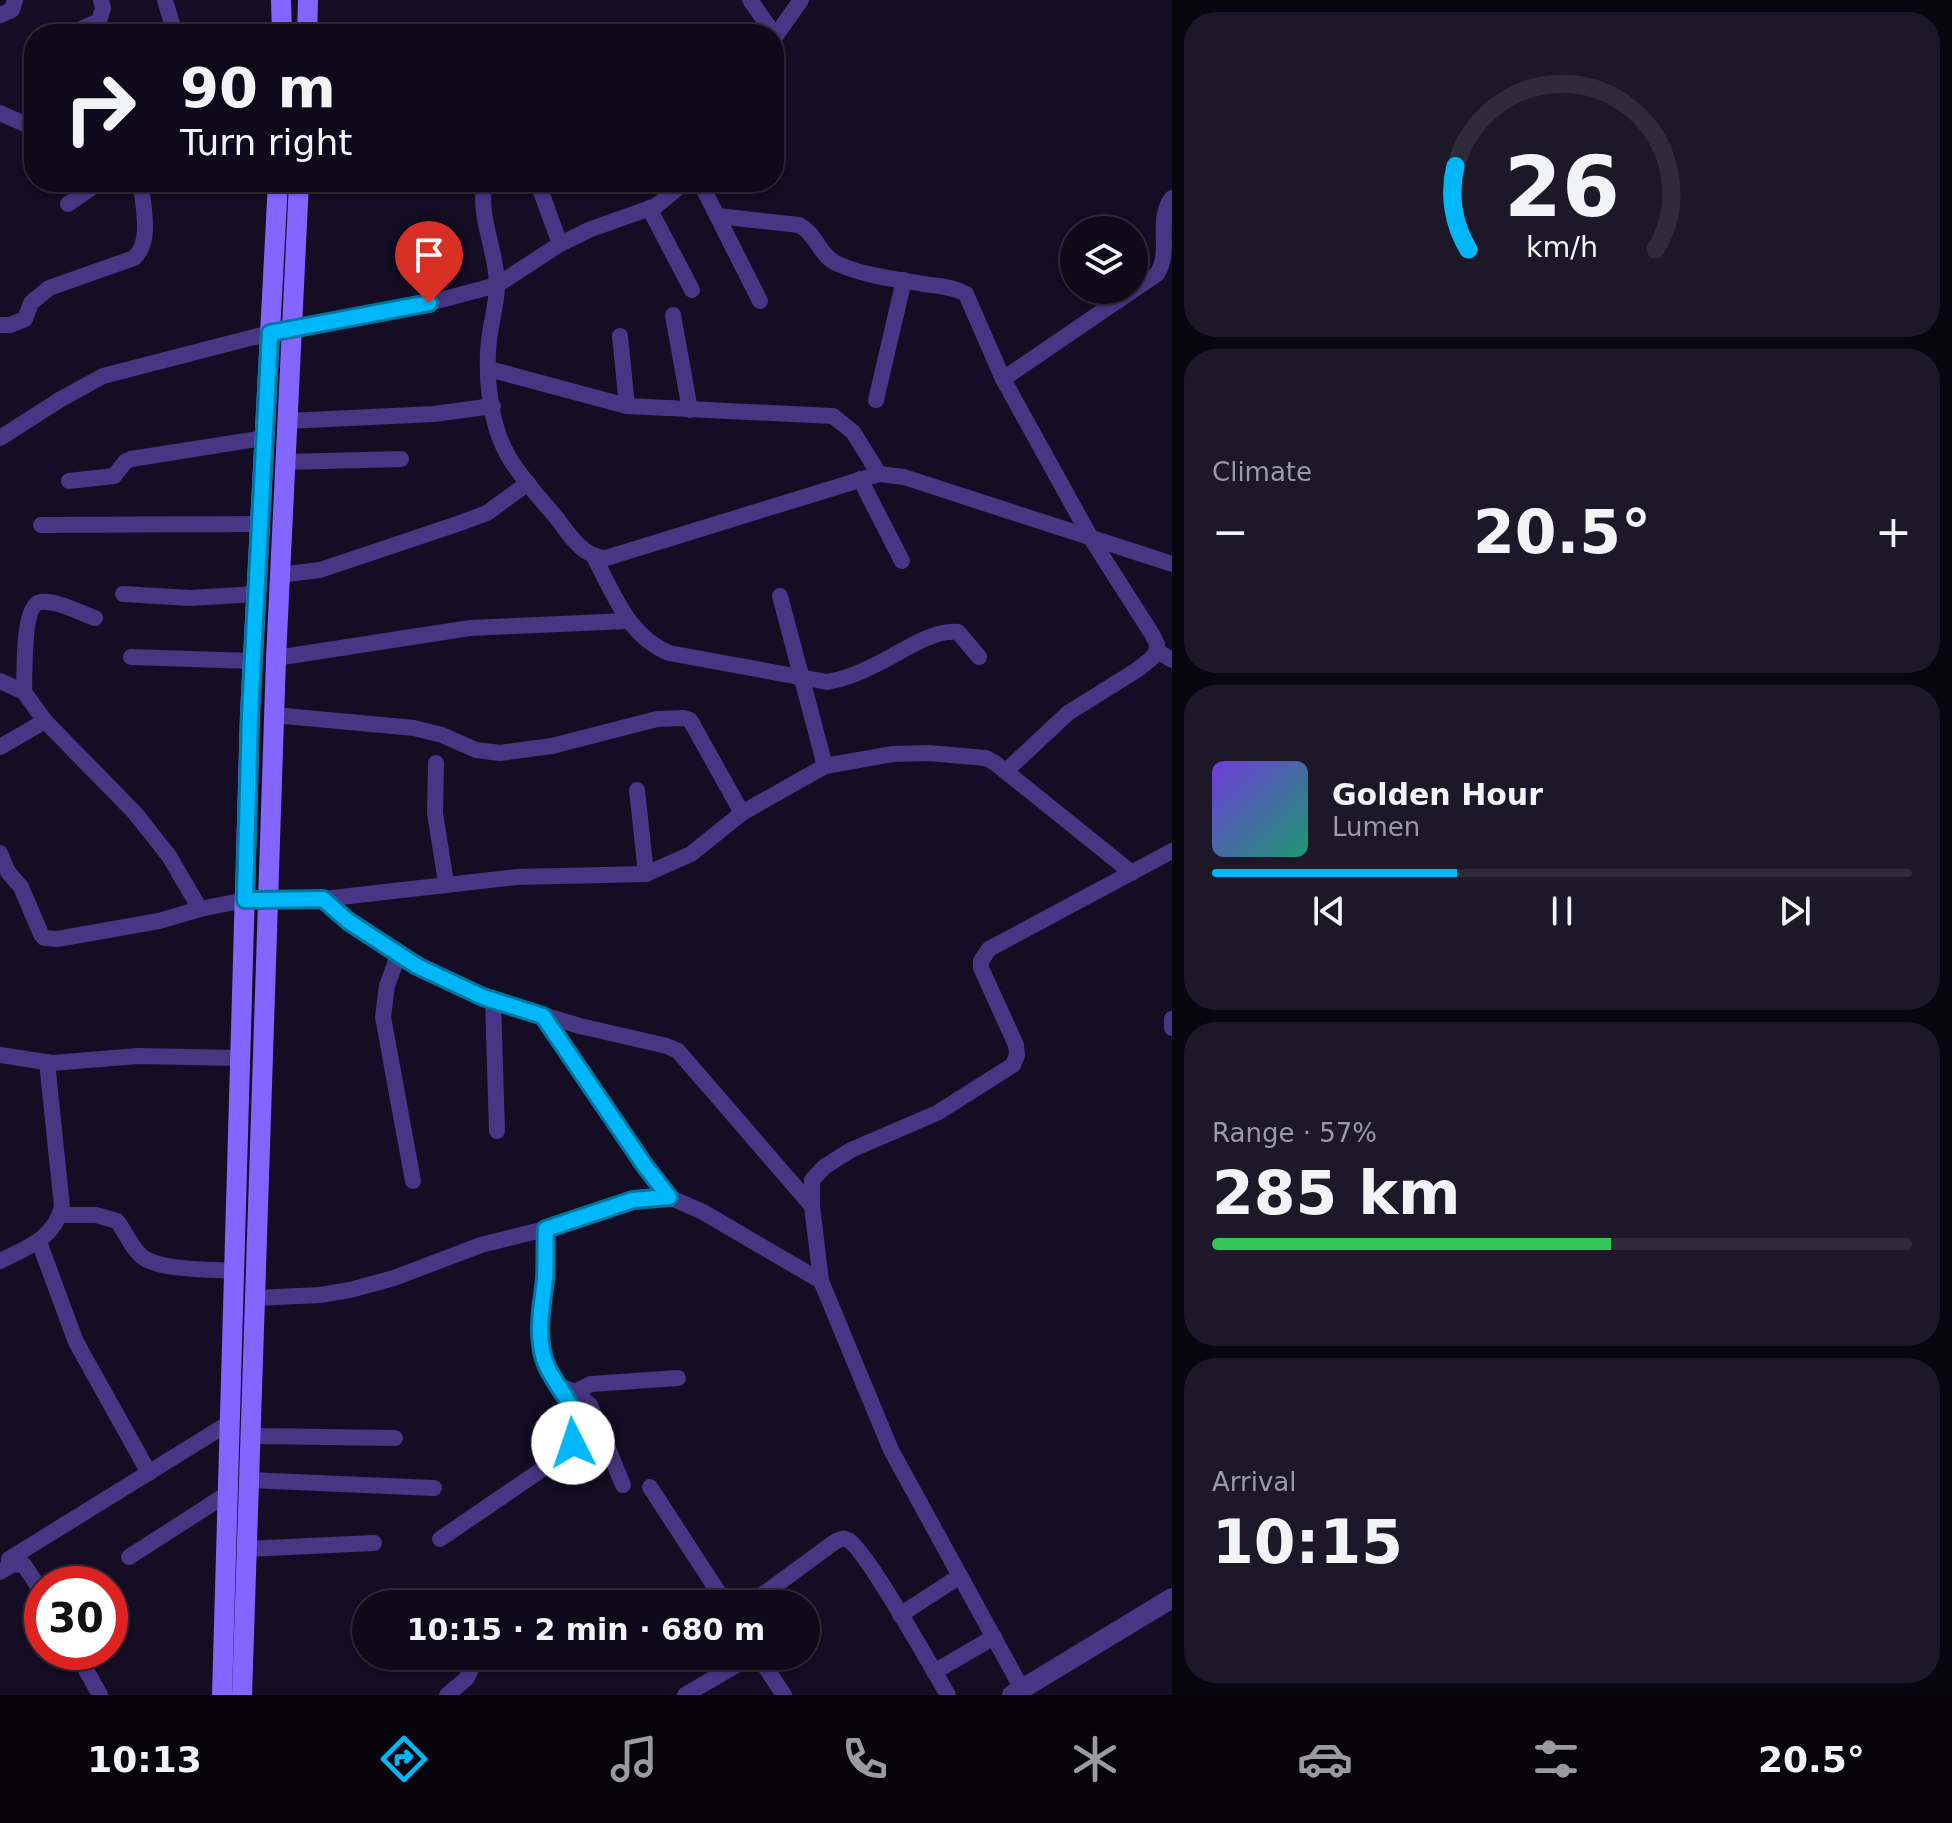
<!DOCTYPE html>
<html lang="en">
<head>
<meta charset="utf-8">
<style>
	:root { --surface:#0f0a1a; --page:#1d1827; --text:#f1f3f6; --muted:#9b9aa2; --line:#2f2b39; --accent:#00b7f9 }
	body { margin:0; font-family:"DejaVu Sans",sans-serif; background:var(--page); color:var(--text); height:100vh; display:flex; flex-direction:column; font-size:30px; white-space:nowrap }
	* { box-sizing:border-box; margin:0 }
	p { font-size:26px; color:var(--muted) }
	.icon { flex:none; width:44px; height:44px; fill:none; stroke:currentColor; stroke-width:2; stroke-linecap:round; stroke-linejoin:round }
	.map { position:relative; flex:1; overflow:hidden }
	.panel { display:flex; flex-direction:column; gap:12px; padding:12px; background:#08060e; width:780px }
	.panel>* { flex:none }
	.hud { position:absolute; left:24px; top:24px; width:760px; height:168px; border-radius:32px; box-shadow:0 2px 6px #0004,0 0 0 2px var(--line); background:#0f0a1a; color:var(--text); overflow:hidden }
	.tools { position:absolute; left:1060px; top:216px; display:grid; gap:16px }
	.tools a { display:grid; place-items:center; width:88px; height:88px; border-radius:50%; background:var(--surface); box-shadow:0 2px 6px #0004,0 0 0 2px var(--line); font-size:40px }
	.speed { position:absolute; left:24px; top:1566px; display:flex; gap:16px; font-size:40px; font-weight:700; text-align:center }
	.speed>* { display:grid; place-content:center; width:104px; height:104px; border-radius:50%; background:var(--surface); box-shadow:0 2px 6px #0004,0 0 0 2px var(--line); line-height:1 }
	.speed .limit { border:12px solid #d22; background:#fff; color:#111 }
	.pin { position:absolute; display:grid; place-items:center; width:68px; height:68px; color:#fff; margin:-82px -34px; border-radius:50% 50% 50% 0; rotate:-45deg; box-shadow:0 0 8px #0007 }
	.pin .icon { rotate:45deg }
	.me { position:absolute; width:88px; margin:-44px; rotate:356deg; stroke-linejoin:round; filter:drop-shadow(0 0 6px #0008) }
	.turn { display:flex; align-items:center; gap:28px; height:168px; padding:0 24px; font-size:36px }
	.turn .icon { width:104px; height:104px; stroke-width:2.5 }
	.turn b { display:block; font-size:56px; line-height:68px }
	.big { font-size:60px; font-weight:600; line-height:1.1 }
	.panel .tile { flex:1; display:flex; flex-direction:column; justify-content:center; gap:12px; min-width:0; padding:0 28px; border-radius:32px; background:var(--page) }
	.panel .dial { align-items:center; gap:0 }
	.dial svg { height:208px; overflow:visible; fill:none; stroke:var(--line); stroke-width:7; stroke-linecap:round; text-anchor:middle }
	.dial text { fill:var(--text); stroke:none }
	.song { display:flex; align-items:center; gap:24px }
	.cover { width:96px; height:96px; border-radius:12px; background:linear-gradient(135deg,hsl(260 70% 55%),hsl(160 70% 35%)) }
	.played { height:8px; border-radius:4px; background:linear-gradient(90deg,var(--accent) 35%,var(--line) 35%) }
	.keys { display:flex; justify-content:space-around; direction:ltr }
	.heat { display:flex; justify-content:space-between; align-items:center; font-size:44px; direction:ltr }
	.charge { height:12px; border-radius:6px; background:linear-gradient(90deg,#34c759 57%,var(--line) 0) }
	.trip { position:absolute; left:352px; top:1590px; width:468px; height:80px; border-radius:40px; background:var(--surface); box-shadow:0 2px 6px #0004,0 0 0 2px var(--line); font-weight:600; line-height:80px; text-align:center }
	.tabs { display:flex; height:128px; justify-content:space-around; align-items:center; background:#06040a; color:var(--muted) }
	.tabs .icon { width:56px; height:56px }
	.tabs .on { color:var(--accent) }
	.tabs b { font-size:36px; color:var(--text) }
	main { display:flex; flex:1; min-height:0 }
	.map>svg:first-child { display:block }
</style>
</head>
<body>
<main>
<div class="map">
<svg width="1172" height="1695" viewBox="0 0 1172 1695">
	<rect width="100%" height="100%" fill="#140d23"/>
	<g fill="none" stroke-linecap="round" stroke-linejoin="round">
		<g stroke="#463683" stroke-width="16">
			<polyline points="165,0 175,34"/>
			<polyline points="750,0 774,34"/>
			<polyline points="0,15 12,10 15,0"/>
			<polyline points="307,31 389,34"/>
			<polyline points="78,34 83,28 99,21 103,8 101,0"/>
			<polyline points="774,38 801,0"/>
			<polyline points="0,113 34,128"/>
			<path d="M 485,182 C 477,216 497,251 497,285 C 497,303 491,322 489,340 C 485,377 490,427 510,459 C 523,480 540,499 556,517 C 569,534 582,557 606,558 L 879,474 L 904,477 L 1172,564"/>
			<polyline points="700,182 760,301"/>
			<polyline points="540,189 560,244"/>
			<polyline points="68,204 100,182"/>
			<polyline points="649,208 692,290"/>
			<path d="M 717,216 L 799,225 C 817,234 819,256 838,264 C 865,276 895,279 924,284 C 938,286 954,287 966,294 L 1003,379 L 1092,540 L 1152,634 L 1157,644 L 1157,651 L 1152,658 L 1137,670 L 1068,713 L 1006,771"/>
			<polyline points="673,315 690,410"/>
			<path d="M 0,325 L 10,325 L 25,319 L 31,303 L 49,288 L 134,258 C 153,241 142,205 141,182"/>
			<polyline points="620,336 627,406"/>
			<polyline points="489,369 627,406 833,416 853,432 879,474"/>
			<path d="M 1003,379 L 1157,274 C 1172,252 1155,219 1172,198"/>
			<polyline points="876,400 904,280"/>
			<polyline points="287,421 434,414 493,406"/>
			<polyline points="0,438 61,399 103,376 270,333 429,303 497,285 560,244 591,229 656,206 685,182"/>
			<polyline points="285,462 401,459"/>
			<polyline points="860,479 902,561"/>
			<polyline points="69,481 114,476 125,462 131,459 264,438"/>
			<polyline points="41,525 260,524"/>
			<path d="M 594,557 C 614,594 628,636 669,653 L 827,682 C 844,679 860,673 875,665 C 899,654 931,629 958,632 L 979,657"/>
			<polyline points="279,575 320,570 460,523 487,513 528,483"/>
			<polyline points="123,594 190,598 256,594"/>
			<polyline points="780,596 825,766"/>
			<polyline points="1157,651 1172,660"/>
			<polyline points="131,657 253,661"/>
			<polyline points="276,658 470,628 628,621"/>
			<polyline points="0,681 24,692 45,721 135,813 169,856 200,909"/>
			<path d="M 24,692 C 25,675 22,606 40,602 C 57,600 80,613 95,618"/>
			<polyline points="274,715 414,728 442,735 476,750 500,753 552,746 657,719 684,718 690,720 694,727 742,813"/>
			<polyline points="0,747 45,721"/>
			<polyline points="436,763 435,813 446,883"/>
			<polyline points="637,790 646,874"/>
			<polyline points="0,853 8,872 21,887 41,934 44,938 57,939 159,921 200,909 245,900 323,899 517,877 646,874 691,854 742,813 825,766 893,754 928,753 986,758 995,763 1132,873"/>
			<polyline points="323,899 338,914 417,966 483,997 580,1026 667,1046 678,1051 812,1206"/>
			<polyline points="399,953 387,986 383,1017 413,1181"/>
			<polyline points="493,1001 497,1131"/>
			<polyline points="543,1016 645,1166 669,1197"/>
			<polyline points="1172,1019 1172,1028"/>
			<polyline points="0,1055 52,1063 138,1056 240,1058"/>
			<path d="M 60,1215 L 96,1215 L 117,1221 C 126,1232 132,1250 144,1258 C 164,1271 210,1269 234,1271"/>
			<polyline points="39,1242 76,1342 149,1473"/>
			<path d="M 0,1261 C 26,1248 54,1239 62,1207 L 47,1062"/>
			<polyline points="256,1298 320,1295 350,1290 394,1278 481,1245 561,1225 614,1205 644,1197 669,1197 703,1212 821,1281"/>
			<polyline points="560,1386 575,1392 590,1405 623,1485"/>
			<polyline points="575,1392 591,1384 678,1378"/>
			<polyline points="250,1436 395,1438"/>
			<polyline points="248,1480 434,1488"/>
			<polyline points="650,1487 726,1604"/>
			<path d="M 440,1539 L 566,1453 C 596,1415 554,1393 544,1359 C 536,1332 542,1305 544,1278 C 546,1262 545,1245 546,1229"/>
			<polyline points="246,1549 374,1543"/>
			<polyline points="129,1557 227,1494"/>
			<polyline points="9,1559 229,1423"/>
			<polyline points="0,1572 13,1564 24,1565 42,1592"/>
			<path d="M 750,1604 L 836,1541 C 842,1539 843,1537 848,1540 C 866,1549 933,1670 948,1695"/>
			<polyline points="900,1615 960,1576"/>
			<polyline points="76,1652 100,1695"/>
			<polyline points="758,1656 784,1695"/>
			<polyline points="934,1672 994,1637"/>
			<polyline points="1022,1689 891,1450 821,1281 812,1206 812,1180 824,1167 851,1150 937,1113 1013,1065 1017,1055 1016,1045 981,968 981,961 989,949 1172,851"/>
			<polyline points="447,1695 466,1679 478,1656"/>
			<polyline points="685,1695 752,1656"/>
		</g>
		<polyline stroke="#463683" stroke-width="20" points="1012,1695 1172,1598"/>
		<g stroke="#8365ff" stroke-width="20">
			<polyline points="281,0 282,34"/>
			<polyline points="307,34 308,0"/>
			<polyline points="222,1695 250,714 278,182"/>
			<polyline points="242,1695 276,658 299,182"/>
		</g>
	</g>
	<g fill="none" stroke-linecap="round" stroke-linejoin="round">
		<g stroke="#0077a2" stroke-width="20">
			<path id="route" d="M 429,303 L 270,333 L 250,714 L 245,900 L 323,899 L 348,921 L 417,966 L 483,997 L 543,1016 L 645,1166 L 669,1197 L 633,1200 L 546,1229 C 545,1245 546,1262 545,1279 C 542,1305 536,1332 544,1359 C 554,1391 585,1405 573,1443"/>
		</g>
		<use href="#route" stroke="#00b7f9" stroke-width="14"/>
	</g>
</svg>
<div class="tools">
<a><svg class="icon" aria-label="layers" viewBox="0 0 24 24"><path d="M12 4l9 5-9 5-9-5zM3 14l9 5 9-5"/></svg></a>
</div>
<div class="speed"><div class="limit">30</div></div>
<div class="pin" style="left:429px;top:303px;background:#d93025"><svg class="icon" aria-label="arrive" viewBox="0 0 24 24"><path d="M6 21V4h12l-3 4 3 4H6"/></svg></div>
<svg class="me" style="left:573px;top:1443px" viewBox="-20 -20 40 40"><circle r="19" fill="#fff"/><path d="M0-13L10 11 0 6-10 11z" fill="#00b7f9"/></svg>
<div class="trip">10:15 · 2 min · 680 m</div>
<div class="hud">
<div class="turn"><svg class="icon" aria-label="right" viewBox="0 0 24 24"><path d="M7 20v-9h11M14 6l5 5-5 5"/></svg><div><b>90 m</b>Turn right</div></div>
</div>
</div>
<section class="panel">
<div class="tile dial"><svg viewBox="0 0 100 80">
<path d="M14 69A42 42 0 1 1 86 69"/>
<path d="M14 69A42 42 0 0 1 9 37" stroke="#00b7f9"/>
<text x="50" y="56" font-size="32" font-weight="700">26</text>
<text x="50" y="72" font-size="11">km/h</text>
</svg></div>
<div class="tile"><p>Climate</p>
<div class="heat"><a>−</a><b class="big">20.5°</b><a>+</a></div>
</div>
<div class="tile">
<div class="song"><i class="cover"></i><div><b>Golden Hour</b><p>Lumen</p></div></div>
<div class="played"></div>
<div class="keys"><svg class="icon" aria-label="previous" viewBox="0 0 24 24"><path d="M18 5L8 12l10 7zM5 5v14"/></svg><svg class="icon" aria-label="pause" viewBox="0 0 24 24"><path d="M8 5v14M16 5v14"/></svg><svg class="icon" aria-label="next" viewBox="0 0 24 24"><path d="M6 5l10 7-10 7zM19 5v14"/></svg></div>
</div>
<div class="tile"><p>Range · 57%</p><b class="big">285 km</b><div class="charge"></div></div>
<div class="tile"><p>Arrival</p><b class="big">10:15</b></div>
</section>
</main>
<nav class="tabs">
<b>10:13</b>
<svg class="icon on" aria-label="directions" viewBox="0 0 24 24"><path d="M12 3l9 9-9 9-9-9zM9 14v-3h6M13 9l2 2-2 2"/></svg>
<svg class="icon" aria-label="music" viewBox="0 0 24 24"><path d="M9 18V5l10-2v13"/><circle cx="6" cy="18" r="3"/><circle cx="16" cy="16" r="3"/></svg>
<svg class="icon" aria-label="phone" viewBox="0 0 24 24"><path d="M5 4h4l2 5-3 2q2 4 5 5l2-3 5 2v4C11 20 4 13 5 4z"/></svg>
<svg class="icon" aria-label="climate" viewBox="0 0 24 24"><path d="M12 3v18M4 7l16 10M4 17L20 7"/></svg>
<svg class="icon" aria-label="car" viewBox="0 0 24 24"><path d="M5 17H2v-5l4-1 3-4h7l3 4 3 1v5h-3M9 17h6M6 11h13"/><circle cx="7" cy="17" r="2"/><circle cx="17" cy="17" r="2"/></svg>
<svg class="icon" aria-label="filters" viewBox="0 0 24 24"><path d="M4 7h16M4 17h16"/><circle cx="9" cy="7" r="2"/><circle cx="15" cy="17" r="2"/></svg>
<b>20.5°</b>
</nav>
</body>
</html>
